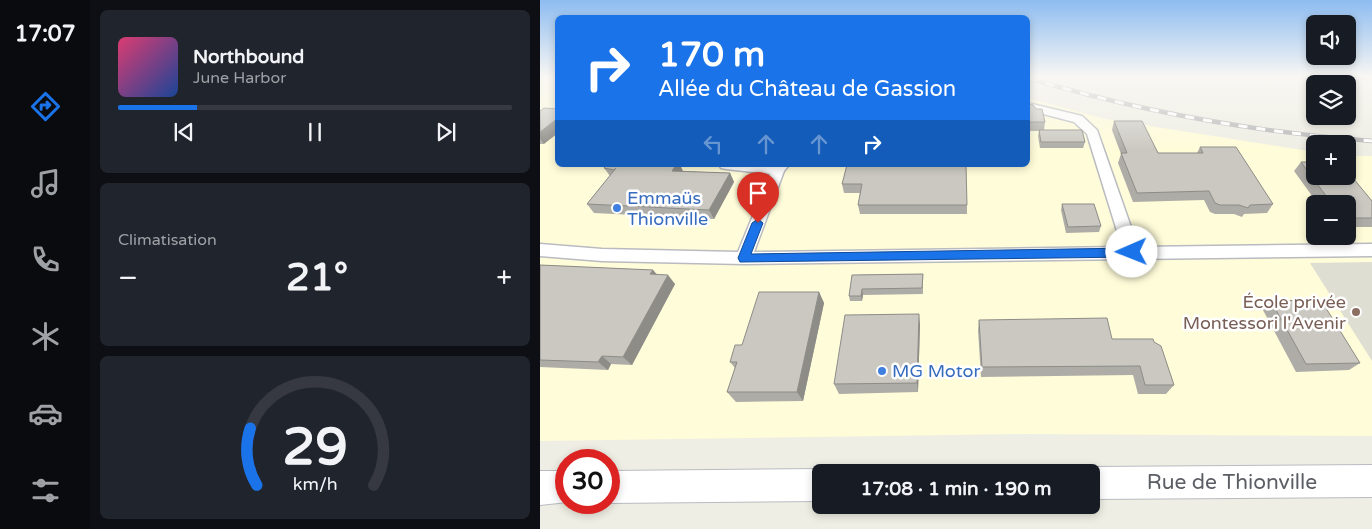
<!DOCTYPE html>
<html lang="fr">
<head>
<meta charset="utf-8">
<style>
	:root { --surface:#171b24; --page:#20242c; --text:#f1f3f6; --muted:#9ea1a6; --line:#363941; --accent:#1a73e8 }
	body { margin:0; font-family:"Varela Round",sans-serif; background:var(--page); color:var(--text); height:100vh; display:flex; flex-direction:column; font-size:19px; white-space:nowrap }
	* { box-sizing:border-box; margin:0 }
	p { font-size:16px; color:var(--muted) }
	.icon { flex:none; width:28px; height:28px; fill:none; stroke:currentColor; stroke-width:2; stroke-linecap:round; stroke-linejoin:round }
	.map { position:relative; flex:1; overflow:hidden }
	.drawer { display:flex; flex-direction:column; gap:10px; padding:10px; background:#0d0f14; width:450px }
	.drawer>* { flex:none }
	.hud { position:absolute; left:15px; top:15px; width:475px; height:152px; border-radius:8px; box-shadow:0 2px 8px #0003; background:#1a73e8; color:#fff; overflow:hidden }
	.tools { position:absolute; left:766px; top:15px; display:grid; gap:10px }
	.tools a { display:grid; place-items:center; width:50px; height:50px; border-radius:8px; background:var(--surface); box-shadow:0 2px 8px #0003; font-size:25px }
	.speed { position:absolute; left:15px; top:449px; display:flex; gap:10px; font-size:25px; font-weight:700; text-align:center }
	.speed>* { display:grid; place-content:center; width:65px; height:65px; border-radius:50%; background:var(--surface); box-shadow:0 2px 8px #0003; line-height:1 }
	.speed .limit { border:8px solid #d22; background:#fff; color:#111 }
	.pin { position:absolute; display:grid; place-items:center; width:42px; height:42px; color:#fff; margin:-51px -21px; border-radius:50% 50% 50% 0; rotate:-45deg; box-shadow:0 0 5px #0007 }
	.pin .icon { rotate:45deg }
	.me { position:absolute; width:55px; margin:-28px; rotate:269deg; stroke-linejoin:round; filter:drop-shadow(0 0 4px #0008) }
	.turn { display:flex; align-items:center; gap:18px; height:105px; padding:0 20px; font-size:22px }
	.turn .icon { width:65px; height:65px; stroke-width:2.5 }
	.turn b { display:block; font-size:35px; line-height:42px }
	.lanes { display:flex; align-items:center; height:48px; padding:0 20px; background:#0003; justify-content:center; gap:25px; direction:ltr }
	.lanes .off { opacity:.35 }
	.big { font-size:38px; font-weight:800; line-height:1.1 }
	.drawer .tile { flex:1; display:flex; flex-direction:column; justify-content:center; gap:8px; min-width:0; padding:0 18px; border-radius:8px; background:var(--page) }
	.drawer .dial { align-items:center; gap:0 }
	.dial svg { height:130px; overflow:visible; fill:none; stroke:var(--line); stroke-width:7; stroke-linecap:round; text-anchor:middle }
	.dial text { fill:var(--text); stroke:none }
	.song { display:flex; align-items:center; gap:15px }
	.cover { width:60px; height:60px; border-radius:8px; background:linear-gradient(135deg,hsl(340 70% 55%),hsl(220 70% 35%)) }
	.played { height:5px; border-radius:2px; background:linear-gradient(90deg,var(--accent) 20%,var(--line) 20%) }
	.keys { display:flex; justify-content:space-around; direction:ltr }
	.heat { display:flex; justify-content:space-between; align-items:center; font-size:28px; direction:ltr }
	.trip { position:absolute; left:272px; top:464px; width:288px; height:50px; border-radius:8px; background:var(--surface); box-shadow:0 2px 8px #0003; font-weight:800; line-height:50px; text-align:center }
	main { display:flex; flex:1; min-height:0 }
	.dock { display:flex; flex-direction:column; width:90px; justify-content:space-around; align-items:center; background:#090b0e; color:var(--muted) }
	.dock .icon { width:35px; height:35px }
	.dock .on { color:var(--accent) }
	.dock b { font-size:22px; color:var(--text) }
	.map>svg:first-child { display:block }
</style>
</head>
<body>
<main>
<nav class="dock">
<b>17:07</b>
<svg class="icon on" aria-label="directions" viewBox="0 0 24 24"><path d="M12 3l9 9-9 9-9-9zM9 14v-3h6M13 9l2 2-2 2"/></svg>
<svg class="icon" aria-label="music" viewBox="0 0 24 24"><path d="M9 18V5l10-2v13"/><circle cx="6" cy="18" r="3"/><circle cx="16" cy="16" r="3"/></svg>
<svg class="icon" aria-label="phone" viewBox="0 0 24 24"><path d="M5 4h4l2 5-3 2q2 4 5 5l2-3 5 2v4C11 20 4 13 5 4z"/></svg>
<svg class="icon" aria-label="climate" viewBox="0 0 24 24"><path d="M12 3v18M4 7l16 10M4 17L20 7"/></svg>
<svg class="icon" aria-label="car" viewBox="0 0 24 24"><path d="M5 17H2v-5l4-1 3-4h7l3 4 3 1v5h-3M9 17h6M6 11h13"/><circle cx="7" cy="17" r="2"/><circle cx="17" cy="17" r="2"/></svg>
<svg class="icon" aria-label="filters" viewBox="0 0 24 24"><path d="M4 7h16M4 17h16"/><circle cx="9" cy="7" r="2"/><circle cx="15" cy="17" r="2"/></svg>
</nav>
<section class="drawer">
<div class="tile">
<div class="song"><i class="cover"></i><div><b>Northbound</b><p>June Harbor</p></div></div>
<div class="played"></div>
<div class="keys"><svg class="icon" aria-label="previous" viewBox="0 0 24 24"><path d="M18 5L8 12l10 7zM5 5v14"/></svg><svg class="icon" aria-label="pause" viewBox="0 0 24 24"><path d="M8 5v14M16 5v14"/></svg><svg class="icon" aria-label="next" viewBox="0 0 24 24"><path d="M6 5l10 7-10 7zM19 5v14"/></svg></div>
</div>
<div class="tile"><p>Climatisation</p>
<div class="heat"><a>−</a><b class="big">21°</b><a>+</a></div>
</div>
<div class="tile dial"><svg viewBox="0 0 100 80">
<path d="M14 69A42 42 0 1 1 86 69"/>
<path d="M14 69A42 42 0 0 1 10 34" stroke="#1a73e8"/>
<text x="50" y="56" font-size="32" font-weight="700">29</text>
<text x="50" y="72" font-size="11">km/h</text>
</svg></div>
</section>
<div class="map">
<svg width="832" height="529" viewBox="0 0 832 529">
	<rect width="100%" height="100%" fill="#efeee4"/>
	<path fill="#fffcd9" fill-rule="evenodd" d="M 0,76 L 17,76 L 18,165 L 488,165 L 488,98 L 566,119 L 775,152 L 775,176 L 808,176 L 808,156 L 832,156 L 832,436 L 485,434 L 0,441 ZM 775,204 L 808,204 L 808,236 L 775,236 Z"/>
	<polygon fill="#dfded2" points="832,262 832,361 770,263"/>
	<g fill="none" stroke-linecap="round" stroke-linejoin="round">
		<g stroke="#b9bbc0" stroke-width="3">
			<polygon id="street" points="488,103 542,116 557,130 598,247 832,244 832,256 204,264 62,261 0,256 0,244 62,249 198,252 230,174 186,169 181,168 179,165 249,165 244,171 214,252 582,247 547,134 534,122 488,110"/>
		</g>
		<g stroke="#b9bbc2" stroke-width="2">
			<g id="secondary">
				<polygon points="832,465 832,497 551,499 551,472 539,472 551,467"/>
				<polygon points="281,469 291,472 281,472 281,501 69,503 67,502 69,502 69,471"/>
				<polygon points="0,471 26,471 26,502 28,502 0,505"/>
			</g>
		</g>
		<use href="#street" fill="#fff" fill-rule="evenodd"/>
		<use href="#secondary" fill="#fff" fill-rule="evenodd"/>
		<g stroke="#b7b7b8" stroke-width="4.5">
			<g id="rail">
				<polyline points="793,76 832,78"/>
				<path d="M 488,78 C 601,112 715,132 832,141"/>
			</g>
		</g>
		<use href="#rail" stroke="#fff" stroke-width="3" stroke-dasharray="9" stroke-linecap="butt"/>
	</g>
	<g fill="#aeaca6">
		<polygon points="488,104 505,122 504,130 545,142 543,148 500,148 498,136 499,131 488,131"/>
		<polygon points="0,111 4,144 0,144"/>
		<polygon points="574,121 618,153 657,153 660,147 733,204 727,213 704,214 702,217 694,214 675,214 670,212 664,200 593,202 578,163 581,154 572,130"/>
		<polygon points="761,162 832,201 832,227 808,227 808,204 778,204 754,171"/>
		<polygon points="307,165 427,205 427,214 320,214 318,205 320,193 304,193 302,184"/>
		<polygon points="64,168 190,173 194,182 174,219 54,213 47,204 70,176"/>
		<polygon points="522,204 561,226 559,232 526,233 521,210"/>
		<polygon points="0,265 113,270 116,274 135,284 92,365 71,364 68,370 0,367"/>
		<polygon points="383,274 383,294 323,295 322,301 310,301 309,296 312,275"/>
		<polygon points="279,292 284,303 263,401 196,402 187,392 195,368 190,362 202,345"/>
		<polygon points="731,301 820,363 809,370 756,372 723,310"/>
		<polygon points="439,320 572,339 614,342 634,385 626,394 598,394 593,375 441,377 438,330"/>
		<polygon points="380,324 378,392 299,394 294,384"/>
	</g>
	<g fill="#8d8c87">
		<polygon points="18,118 18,133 4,144 0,139 0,132"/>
		<polygon points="136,165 140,165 143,171 132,171"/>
		<polygon points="190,173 194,182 174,219 169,210"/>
		<polygon points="113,270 120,278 110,274"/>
		<polygon points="128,275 135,284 92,365 83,357"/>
		<polygon points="322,289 323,295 322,301 321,296"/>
		<polygon points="279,292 284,303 263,401 257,392"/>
		<polygon points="379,314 380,324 378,392 377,383"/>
		<polygon points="62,356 71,364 68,370 58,362"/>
	</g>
	<g fill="#cac8c1" stroke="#8d8c87">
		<polygon points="488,104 493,105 496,109 502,109 505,122 488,122"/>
		<polygon points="4,108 18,109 18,118 0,132 0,111"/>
		<polygon points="574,121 602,121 618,153 663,153 660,147 696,147 733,204 710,205 708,208 699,205 680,205 675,203 669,191 597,193 581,153 587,153"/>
		<polygon points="499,130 542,130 545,142 501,142"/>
		<polygon points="761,162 775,162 775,176 808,176 808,172 832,201 832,218 808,218 808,204 792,204"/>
		<polygon points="66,165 136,165 132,171 190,173 169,210 47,204 76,168 74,170 64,168"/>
		<polygon points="307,165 426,165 427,205 318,205 322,184 302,184"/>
		<polygon points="522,204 554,204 561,226 528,227"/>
		<polygon points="0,265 113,270 110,274 128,275 83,357 62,356 58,362 0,360"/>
		<polygon points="383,274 382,288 322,289 321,296 309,296 312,275"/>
		<polygon points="219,292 279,292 257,392 187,392 197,362 190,362 195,345 202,345"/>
		<polygon points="781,300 820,363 766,364 731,301"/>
		<polygon points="379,314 377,383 294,384 305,315"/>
		<polygon points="567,318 572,339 613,339 614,342 621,346 634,385 605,385 600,366 442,367 439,320"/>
	</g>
	<linearGradient id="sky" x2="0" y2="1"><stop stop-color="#8dbcf1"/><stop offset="0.51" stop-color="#f8f7f3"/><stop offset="1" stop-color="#f8f7f3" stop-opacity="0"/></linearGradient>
	<rect width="832" height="150" fill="url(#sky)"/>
	<polygon fill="#1a73e8" stroke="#114b97" points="218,219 223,223 211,254 592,248 598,252 592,257 200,262 198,258 212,223"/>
	<g fill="#3f7fe0" stroke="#fff" stroke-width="2">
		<circle cx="77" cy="208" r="5"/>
		<circle cx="342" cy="371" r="5"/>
	</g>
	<circle fill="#8d6e63" stroke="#fff" stroke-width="2" cx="816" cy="312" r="5"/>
	<g text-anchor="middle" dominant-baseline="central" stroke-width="5" stroke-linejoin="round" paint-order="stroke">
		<g font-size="18" fill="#366cbe" stroke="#fff" text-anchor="start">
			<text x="87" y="198">Emmaüs<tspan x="87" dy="21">Thionville</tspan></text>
			<text x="352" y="371">MG Motor</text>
		</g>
		<g font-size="18" fill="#785e54" stroke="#fff" text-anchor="end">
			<text x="806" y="302">École privée<tspan x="806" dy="21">Montessori l'Avenir</tspan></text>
		</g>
		<g font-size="21" fill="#5c5e65" stroke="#fff">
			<text x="692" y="482">Rue de Thionville</text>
		</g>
	</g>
</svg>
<div class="tools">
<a><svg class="icon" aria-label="sound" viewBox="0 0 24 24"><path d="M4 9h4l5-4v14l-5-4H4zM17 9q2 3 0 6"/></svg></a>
<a><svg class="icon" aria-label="layers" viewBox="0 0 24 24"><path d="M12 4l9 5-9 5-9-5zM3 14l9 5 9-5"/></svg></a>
<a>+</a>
<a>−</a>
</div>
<div class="speed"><div class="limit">30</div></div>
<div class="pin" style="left:218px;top:223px;background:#d93025"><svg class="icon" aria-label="arrive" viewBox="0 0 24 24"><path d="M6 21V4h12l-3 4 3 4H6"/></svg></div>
<svg class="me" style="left:592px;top:252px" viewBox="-20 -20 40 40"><circle r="19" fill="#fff"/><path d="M0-13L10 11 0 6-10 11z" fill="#1a73e8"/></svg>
<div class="trip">17:08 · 1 min · 190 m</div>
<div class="hud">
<div class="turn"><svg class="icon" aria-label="right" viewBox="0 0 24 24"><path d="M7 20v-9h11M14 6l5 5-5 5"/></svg><div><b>170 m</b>Allée du Château de Gassion</div></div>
<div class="lanes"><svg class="icon off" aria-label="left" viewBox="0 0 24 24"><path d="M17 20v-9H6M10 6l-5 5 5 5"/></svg><svg class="icon off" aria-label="ahead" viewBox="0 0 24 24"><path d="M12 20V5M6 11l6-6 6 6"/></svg><svg class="icon off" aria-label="ahead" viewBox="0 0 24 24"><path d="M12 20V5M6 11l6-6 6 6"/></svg><svg class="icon" aria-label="right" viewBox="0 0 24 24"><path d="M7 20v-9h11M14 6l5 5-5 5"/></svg></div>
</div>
</div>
</main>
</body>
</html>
